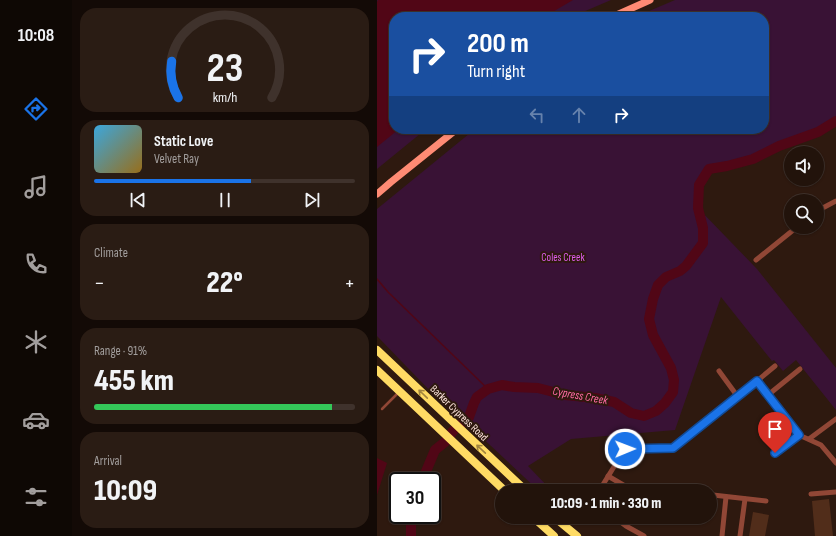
<!DOCTYPE html>
<html lang="en">
<head>
<meta charset="utf-8">
<style>
	:root { --surface:#22130b; --page:#2a1c14; --text:#f1f3f6; --muted:#a29e9d; --line:#3f322c; --accent:#1a73e8 }
	body { margin:0; font-family:"Sofia Sans Condensed",sans-serif; background:var(--page); color:var(--text); height:100vh; display:flex; flex-direction:column; font-size:15px; white-space:nowrap }
	* { box-sizing:border-box; margin:0 }
	p { font-size:13px; color:var(--muted) }
	.icon { flex:none; width:22px; height:22px; fill:none; stroke:currentColor; stroke-width:2; stroke-linecap:round; stroke-linejoin:round }
	.map { position:relative; flex:1; overflow:hidden }
	.sheet { display:flex; flex-direction:column; gap:8px; padding:8px; background:#130a06; width:305px }
	.sheet>* { flex:none }
	.hud { position:absolute; left:12px; top:12px; width:380px; height:122px; border-radius:16px; box-shadow:0 1px 3px #0004,0 0 0 1px var(--line); background:#1a4fa0; color:#fff; overflow:hidden }
	.tools { position:absolute; left:407px; top:146px; display:grid; gap:8px }
	.tools a { display:grid; place-items:center; width:40px; height:40px; border-radius:50%; background:var(--surface); box-shadow:0 1px 3px #0004,0 0 0 1px var(--line); font-size:20px }
	.speed { position:absolute; left:12px; top:472px; display:flex; gap:8px; font-size:20px; font-weight:700; text-align:center }
	.speed>* { display:grid; place-content:center; width:52px; height:52px; border-radius:50%; background:var(--surface); box-shadow:0 1px 3px #0004,0 0 0 1px var(--line); line-height:1 }
	.speed .limit { border:2px solid #111; border-radius:6px; background:#fff; color:#111 }
	.pin { position:absolute; display:grid; place-items:center; width:34px; height:34px; color:#fff; margin:-41px -17px; border-radius:50% 50% 50% 0; rotate:-45deg; box-shadow:0 0 4px #0007 }
	.pin .icon { rotate:45deg }
	.me { position:absolute; width:44px; margin:-22px; rotate:89deg; stroke-linejoin:round; filter:drop-shadow(0 0 3px #0008) }
	.turn { display:flex; align-items:center; gap:14px; height:84px; padding:0 12px; font-size:18px }
	.turn .icon { width:52px; height:52px; stroke-width:2.5 }
	.turn b { display:block; font-size:28px; line-height:34px }
	.lanes { display:flex; align-items:center; height:38px; padding:0 12px; background:#0003; justify-content:center; gap:20px; direction:ltr }
	.lanes .off { opacity:.35 }
	.big { font-size:30px; font-weight:800; line-height:1.1 }
	.sheet .card { flex:1; display:flex; flex-direction:column; justify-content:center; gap:6px; min-width:0; padding:0 14px; border-radius:16px; background:var(--page) }
	.sheet .dial { align-items:center; gap:0 }
	.dial svg { height:104px; overflow:visible; fill:none; stroke:var(--line); stroke-width:7; stroke-linecap:round; text-anchor:middle }
	.dial text { fill:var(--text); stroke:none }
	.song { display:flex; align-items:center; gap:12px }
	.cover { width:48px; height:48px; border-radius:6px; background:linear-gradient(135deg,hsl(200 70% 55%),hsl(40 70% 35%)) }
	.played { height:4px; border-radius:2px; background:linear-gradient(90deg,var(--accent) 60%,var(--line) 60%) }
	.keys { display:flex; justify-content:space-around; direction:ltr }
	.heat { display:flex; justify-content:space-between; align-items:center; font-size:22px; direction:ltr }
	.charge { height:6px; border-radius:3px; background:linear-gradient(90deg,#34c759 91%,var(--line) 0) }
	.trip { position:absolute; left:118px; top:484px; width:222px; height:40px; border-radius:20px; background:var(--surface); box-shadow:0 1px 3px #0004,0 0 0 1px var(--line); font-weight:800; line-height:40px; text-align:center }
	main { display:flex; flex:1; min-height:0 }
	.menu { display:flex; flex-direction:column; width:72px; justify-content:space-around; align-items:center; background:#0e0804; color:var(--muted) }
	.menu .icon { width:28px; height:28px }
	.menu .active { color:var(--accent) }
	.menu b { font-size:18px; color:var(--text) }
	.map>svg:first-child { display:block }
</style>
</head>
<body>
<main>
<nav class="menu">
<b>10:08</b>
<svg class="icon active" aria-label="directions" viewBox="0 0 24 24"><path d="M12 3l9 9-9 9-9-9zM9 14v-3h6M13 9l2 2-2 2"/></svg>
<svg class="icon" aria-label="music" viewBox="0 0 24 24"><path d="M9 18V5l10-2v13"/><circle cx="6" cy="18" r="3"/><circle cx="16" cy="16" r="3"/></svg>
<svg class="icon" aria-label="phone" viewBox="0 0 24 24"><path d="M5 4h4l2 5-3 2q2 4 5 5l2-3 5 2v4C11 20 4 13 5 4z"/></svg>
<svg class="icon" aria-label="climate" viewBox="0 0 24 24"><path d="M12 3v18M4 7l16 10M4 17L20 7"/></svg>
<svg class="icon" aria-label="car" viewBox="0 0 24 24"><path d="M5 17H2v-5l4-1 3-4h7l3 4 3 1v5h-3M9 17h6M6 11h13"/><circle cx="7" cy="17" r="2"/><circle cx="17" cy="17" r="2"/></svg>
<svg class="icon" aria-label="filters" viewBox="0 0 24 24"><path d="M4 7h16M4 17h16"/><circle cx="9" cy="7" r="2"/><circle cx="15" cy="17" r="2"/></svg>
</nav>
<section class="sheet">
<div class="card dial"><svg viewBox="0 0 100 80">
<path d="M14 69A42 42 0 1 1 86 69"/>
<path d="M14 69A42 42 0 0 1 9 41" stroke="#1a73e8"/>
<text x="50" y="56" font-size="32" font-weight="700">23</text>
<text x="50" y="72" font-size="11">km/h</text>
</svg></div>
<div class="card">
<div class="song"><i class="cover"></i><div><b>Static Love</b><p>Velvet Ray</p></div></div>
<div class="played"></div>
<div class="keys"><svg class="icon" aria-label="previous" viewBox="0 0 24 24"><path d="M18 5L8 12l10 7zM5 5v14"/></svg><svg class="icon" aria-label="pause" viewBox="0 0 24 24"><path d="M8 5v14M16 5v14"/></svg><svg class="icon" aria-label="next" viewBox="0 0 24 24"><path d="M6 5l10 7-10 7zM19 5v14"/></svg></div>
</div>
<div class="card"><p>Climate</p>
<div class="heat"><a>−</a><b class="big">22°</b><a>+</a></div>
</div>
<div class="card"><p>Range · 91%</p><b class="big">455 km</b><div class="charge"></div></div>
<div class="card"><p>Arrival</p><b class="big">10:09</b></div>
</section>
<div class="map">
<svg width="459" height="536" viewBox="0 0 459 536">
	<rect width="100%" height="100%" fill="#2e190f"/>
	<g fill="#391235">
		<polygon points="0,0 234,0 206,12 198,17 17,17 17,129 49,129 0,169"/>
		<polygon points="298,0 459,0 459,121 441,132 402,146 376,159 350,166 332,169 322,185 321,208 380,269 459,368 459,410 419,360 406,371 397,360 395,361 344,297 298,430 194,439 151,466 175,491 162,491 83,417 59,397 0,336 0,209 98,129 387,129 387,17 258,17"/>
	</g>
	<g fill="#510616">
		<polygon points="1,0 196,0 167,17 17,17 17,129 22,129 0,147 0,2"/>
		<polygon points="0,458 10,463 0,495"/>
	</g>
	<g fill="none" stroke-linecap="round" stroke-linejoin="round">
		<polyline stroke="#510616" stroke-width="1.5" points="0,279 11,292 111,389"/>
		<g stroke="#510616" stroke-width="10">
			<polyline points="45,481 58,450 68,442 76,431 92,417 97,403 100,397 111,389 125,385 137,387 161,388 188,395 218,398 237,402 254,413 267,416 279,411 288,403 296,392 297,380 294,368 276,335 272,319 276,299 281,285 289,277 303,271 309,266 326,243 326,228 321,208 322,185 332,169 350,166 376,159 402,146 441,132 459,121"/>
			<polyline points="34,536 34,515"/>
		</g>
	</g>
	<g fill="#512d1a">
		<polygon points="452,499 456,536 438,536 435,501"/>
		<polygon points="376,512 392,515 388,536 372,536"/>
	</g>
	<g fill="none" stroke-linecap="round" stroke-linejoin="round">
		<polyline stroke="#914736" stroke-width="2.5" points="5,409 22,392"/>
		<g stroke="#914736" stroke-width="5">
			<polyline points="440,211 459,201"/>
			<polyline points="379,260 420,227"/>
			<polyline points="342,371 361,397"/>
			<polyline points="380,381 422,435 444,445 459,463"/>
			<polyline points="391,395 423,369"/>
			<polyline points="432,439 459,419"/>
			<polyline points="398,453 422,435"/>
			<polyline points="231,476 248,486 245,491"/>
			<polyline points="222,491 248,449 296,448 380,381 398,366"/>
			<polyline points="434,494 459,492"/>
			<polyline points="336,495 389,501"/>
			<polyline points="237,517 249,526 267,536"/>
			<polyline points="345,536 349,497"/>
			<polyline points="363,536 368,499"/>
		</g>
		<g stroke="#ff8b74" stroke-width="7">
			<polyline points="235,17 273,0"/>
			<polyline points="0,194 14,182 80,129"/>
		</g>
		<g stroke="#ffdb64" stroke-width="8">
			<polyline points="0,350 149,491"/>
			<polyline points="0,370 128,491"/>
			<polyline points="156,517 177,536"/>
			<polyline points="177,517 200,536"/>
		</g>
	</g>
	<defs><path id="oneway-shaft" d="M-6 0H5M1.5-3L5.5 0L1.5 3" fill="none" stroke-width="1.6" stroke-linecap="round" stroke-linejoin="round"/></defs>
	<g stroke="#a1843e">
		<use href="#oneway-shaft" transform="translate(46 394) rotate(-136)"/>
		<use href="#oneway-shaft" transform="translate(104 449) rotate(-137)"/>
	</g>
	<g fill="none" stroke-linecap="round" stroke-linejoin="round">
		<g stroke="#114b97" stroke-width="10">
			<polyline id="route" points="248,449 296,448 380,381 422,435 398,453"/>
		</g>
		<use href="#route" stroke="#1a73e8" stroke-width="7"/>
	</g>
	<g text-anchor="middle" dominant-baseline="central" stroke-width="4" stroke-linejoin="round" paint-order="stroke">
		<g font-size="11" fill="#dc5ceb" stroke="#2e190f">
			<text x="186" y="257">Coles Creek</text>
		</g>
		<g font-size="11" fill="#ffe6dd" stroke="#2e190f">
			<text transform="translate(82 413) rotate(44)">Barker Cypress Road</text>
		</g>
		<g font-size="12" font-style="italic" fill="#ff6ba5" stroke="#2e190f">
			<text transform="translate(203 396) rotate(10)">Cypress Creek</text>
		</g>
	</g>
</svg>
<div class="tools">
<a><svg class="icon" aria-label="sound" viewBox="0 0 24 24"><path d="M4 9h4l5-4v14l-5-4H4zM17 9q2 3 0 6"/></svg></a>
<a><svg class="icon" aria-label="search" viewBox="0 0 24 24"><circle cx="10" cy="10" r="6"/><path d="M15 15l6 6"/></svg></a>
</div>
<div class="speed"><div class="limit">30</div></div>
<div class="pin" style="left:398px;top:453px;background:#d93025"><svg class="icon" aria-label="arrive" viewBox="0 0 24 24"><path d="M6 21V4h12l-3 4 3 4H6"/></svg></div>
<svg class="me" style="left:248px;top:449px" viewBox="-20 -20 40 40"><circle r="17" fill="#1a73e8" stroke="#fff" stroke-width="3"/><path d="M0-11L8 9 0 5-8 9z" fill="#fff"/></svg>
<div class="trip">10:09 · 1 min · 330 m</div>
<div class="hud">
<div class="turn"><svg class="icon" aria-label="right" viewBox="0 0 24 24"><path d="M7 20v-9h11M14 6l5 5-5 5"/></svg><div><b>200 m</b>Turn right</div></div>
<div class="lanes"><svg class="icon off" aria-label="left" viewBox="0 0 24 24"><path d="M17 20v-9H6M10 6l-5 5 5 5"/></svg><svg class="icon off" aria-label="ahead" viewBox="0 0 24 24"><path d="M12 20V5M6 11l6-6 6 6"/></svg><svg class="icon" aria-label="right" viewBox="0 0 24 24"><path d="M7 20v-9h11M14 6l5 5-5 5"/></svg></div>
</div>
</div>
</main>
</body>
</html>
